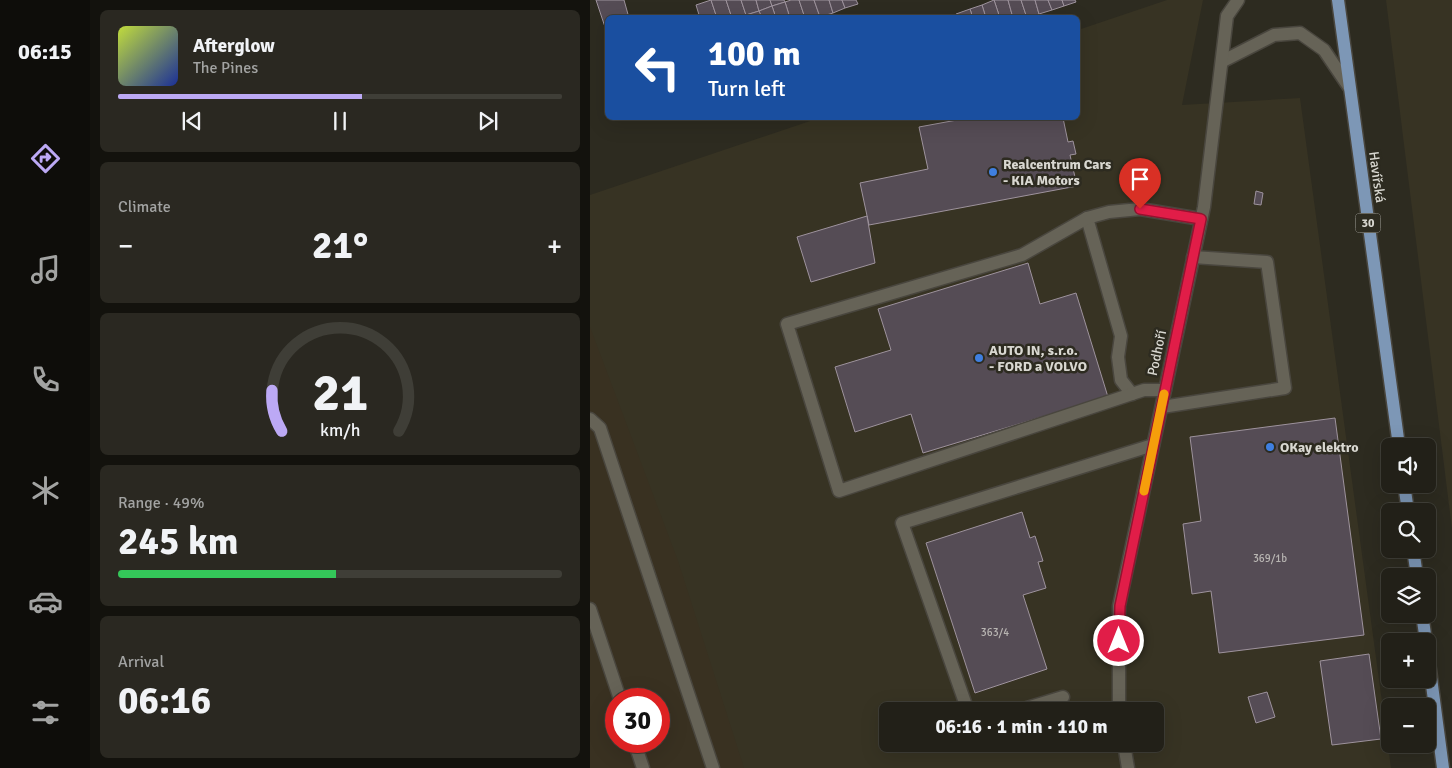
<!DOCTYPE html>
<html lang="en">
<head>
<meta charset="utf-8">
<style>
	:root { --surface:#222018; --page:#2a2821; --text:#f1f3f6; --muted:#a2a3a2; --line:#3f3e37; --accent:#bca9f5 }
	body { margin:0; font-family:Signika,sans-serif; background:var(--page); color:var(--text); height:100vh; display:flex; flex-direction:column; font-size:19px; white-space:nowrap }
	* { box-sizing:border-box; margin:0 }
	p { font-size:16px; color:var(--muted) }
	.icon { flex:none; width:28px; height:28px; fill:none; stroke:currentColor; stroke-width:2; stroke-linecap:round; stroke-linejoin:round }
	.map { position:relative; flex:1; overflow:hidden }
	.details { display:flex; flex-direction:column; gap:10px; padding:10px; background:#13120d; width:500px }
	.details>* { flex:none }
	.guide { position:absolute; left:15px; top:15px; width:475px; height:105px; border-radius:8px; box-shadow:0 5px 20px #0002,0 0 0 1px var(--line); background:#1a4fa0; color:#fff; overflow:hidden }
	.controls { position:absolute; left:791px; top:438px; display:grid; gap:10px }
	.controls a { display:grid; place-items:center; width:55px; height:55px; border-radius:8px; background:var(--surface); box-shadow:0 5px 20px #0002,0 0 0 1px var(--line); font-size:25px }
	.speed { position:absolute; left:15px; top:688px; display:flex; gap:10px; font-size:25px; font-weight:700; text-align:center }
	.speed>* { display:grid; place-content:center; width:65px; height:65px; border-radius:50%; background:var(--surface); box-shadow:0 5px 20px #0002,0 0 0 1px var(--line); line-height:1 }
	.speed .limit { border:8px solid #d22; background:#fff; color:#111 }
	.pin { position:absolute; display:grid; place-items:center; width:42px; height:42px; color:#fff; margin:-51px -21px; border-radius:50% 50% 50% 0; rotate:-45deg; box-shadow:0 0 5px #0007 }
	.pin .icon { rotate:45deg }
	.me { position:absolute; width:55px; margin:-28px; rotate:0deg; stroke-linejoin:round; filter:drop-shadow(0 0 4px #0008) }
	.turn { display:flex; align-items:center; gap:18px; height:105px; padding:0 20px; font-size:22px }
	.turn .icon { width:65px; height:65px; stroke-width:2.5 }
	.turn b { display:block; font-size:35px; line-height:42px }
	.big { font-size:38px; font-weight:800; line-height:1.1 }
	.details .widget { flex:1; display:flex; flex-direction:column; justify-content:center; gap:8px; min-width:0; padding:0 18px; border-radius:8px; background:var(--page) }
	.details .dial { align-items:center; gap:0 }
	.dial svg { height:130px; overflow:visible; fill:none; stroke:var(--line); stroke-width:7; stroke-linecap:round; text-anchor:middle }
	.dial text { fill:var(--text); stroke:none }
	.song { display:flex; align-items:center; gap:15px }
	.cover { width:60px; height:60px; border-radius:8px; background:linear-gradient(135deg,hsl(70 70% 55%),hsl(230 70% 35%)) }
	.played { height:5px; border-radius:2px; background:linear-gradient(90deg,var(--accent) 55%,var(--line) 55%) }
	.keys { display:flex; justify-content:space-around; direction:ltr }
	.heat { display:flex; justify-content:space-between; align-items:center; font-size:28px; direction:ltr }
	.charge { height:8px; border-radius:4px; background:linear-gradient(90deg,#34c759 49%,var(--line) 0) }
	.trip { position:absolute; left:289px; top:702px; width:285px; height:50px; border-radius:8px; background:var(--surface); box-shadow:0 5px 20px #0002,0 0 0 1px var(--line); font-weight:800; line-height:50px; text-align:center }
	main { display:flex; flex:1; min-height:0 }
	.tab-bar { display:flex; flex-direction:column; width:90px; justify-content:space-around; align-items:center; background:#0e0d0a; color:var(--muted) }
	.tab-bar .icon { width:35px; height:35px }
	.tab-bar .active { color:var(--accent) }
	.tab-bar b { font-size:22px; color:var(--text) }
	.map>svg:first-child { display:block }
</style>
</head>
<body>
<main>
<nav class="tab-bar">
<b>06:15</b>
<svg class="icon active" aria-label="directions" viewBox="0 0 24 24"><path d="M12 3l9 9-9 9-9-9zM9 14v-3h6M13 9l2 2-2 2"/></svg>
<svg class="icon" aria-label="music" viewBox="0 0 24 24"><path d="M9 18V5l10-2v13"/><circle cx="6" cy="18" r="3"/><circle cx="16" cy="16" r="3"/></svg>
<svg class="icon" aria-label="phone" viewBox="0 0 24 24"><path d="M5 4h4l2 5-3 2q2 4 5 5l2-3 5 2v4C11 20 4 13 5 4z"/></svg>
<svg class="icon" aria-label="climate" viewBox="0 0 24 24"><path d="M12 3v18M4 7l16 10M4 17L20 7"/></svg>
<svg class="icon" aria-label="car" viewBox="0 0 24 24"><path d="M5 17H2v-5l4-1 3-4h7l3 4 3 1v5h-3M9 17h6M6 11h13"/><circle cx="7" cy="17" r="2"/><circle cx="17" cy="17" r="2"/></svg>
<svg class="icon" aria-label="filters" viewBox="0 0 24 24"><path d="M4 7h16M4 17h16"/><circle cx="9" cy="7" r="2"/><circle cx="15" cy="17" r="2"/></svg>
</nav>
<section class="details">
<div class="widget">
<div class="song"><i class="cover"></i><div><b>Afterglow</b><p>The Pines</p></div></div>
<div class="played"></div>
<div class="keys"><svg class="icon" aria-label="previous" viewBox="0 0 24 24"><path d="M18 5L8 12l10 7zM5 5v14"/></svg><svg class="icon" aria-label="pause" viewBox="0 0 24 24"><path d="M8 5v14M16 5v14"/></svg><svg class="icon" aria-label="next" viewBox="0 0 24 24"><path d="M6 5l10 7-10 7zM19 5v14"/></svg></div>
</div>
<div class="widget"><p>Climate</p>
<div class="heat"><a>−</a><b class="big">21°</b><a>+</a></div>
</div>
<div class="widget dial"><svg viewBox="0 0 100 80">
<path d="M14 69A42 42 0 1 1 86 69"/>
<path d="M14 69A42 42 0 0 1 8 44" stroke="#bca9f5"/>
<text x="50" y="56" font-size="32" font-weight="700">21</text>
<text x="50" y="72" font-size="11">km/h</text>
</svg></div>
<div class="widget"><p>Range · 49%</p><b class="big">245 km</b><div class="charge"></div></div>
<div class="widget"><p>Arrival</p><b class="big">06:16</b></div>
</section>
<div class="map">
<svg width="862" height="768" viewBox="0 0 862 768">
	<rect width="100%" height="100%" fill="#2d2b20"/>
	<g fill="#373323" fill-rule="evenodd">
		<path d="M 577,0 L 613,0 L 592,105 L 710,98 L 801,768 L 0,768 L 0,195 L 229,118 L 488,118 L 488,30 ZM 26,699 L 69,699 L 69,741 L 26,741 ZM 298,711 L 565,711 L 565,744 L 298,744 Z"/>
		<polygon points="796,0 862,0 862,529"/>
	</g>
	<path fill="#393121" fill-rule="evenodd" d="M 0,327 L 88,561 L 154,768 L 0,768 ZM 26,699 L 69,699 L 69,741 L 26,741 Z"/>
	<g fill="#554c55" stroke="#9e939d">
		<polygon points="6,0 34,0 39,18 18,18 18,36"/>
		<polygon points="121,0 127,18 110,18 106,5"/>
		<polygon points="121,0 136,0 142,18 127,18"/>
		<polygon points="136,0 151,0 156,15 142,18"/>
		<polygon points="151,0 166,0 169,11 156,15"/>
		<polygon points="166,0 180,0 182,6 169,11"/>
		<polygon points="180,0 194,0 195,2 182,6"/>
		<polygon points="201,0 209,0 215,18 200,18 195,2"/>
		<polygon points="209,0 224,0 230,17 215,18"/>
		<polygon points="224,0 239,0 243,13 230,17"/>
		<polygon points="239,0 252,0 255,8 243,13"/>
		<polygon points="252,0 266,0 268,4 255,8"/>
		<polygon points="404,0 418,0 423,18 410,18"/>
		<polygon points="404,0 410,18 396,18 392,5"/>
		<polygon points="418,0 431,0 437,18 423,18"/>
		<polygon points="431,0 445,0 449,14 437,18"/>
		<polygon points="445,0 458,0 462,10 449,14"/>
		<polygon points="458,0 472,0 474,6 462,10"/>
		<polygon points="472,0 485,0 486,2 474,6"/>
		<polygon points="195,2 200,18 186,18 182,6"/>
		<polygon points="392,5 396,18 383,18 380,9"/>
		<polygon points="182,6 186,18 172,18 169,11"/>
		<polygon points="380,9 383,18 367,18 366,14"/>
		<polygon points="169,11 172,18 157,18 156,15"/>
		<polygon points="366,118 473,118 478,142 483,141 486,154 480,155 487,186 279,225 270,183 338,169 329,127 367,120"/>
		<polygon points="666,191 673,193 671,205 664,204"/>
		<polygon points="277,216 285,263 221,282 207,237"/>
		<polygon points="438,263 450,304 486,293 518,397 333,453 321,414 265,432 245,367 301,350 288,309"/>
		<polygon points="745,418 774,635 629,653 621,591 602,594 593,524 611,521 600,437"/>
		<polygon points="432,512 440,538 445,536 453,561 448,562 456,588 433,595 457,669 385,693 336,543"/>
		<polygon points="779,654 791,739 742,745 730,661"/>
		<polygon points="677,692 685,717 666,723 658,697"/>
	</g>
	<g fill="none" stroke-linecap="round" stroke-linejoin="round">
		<g stroke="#49463e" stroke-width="15">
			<g id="lane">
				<polyline points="497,218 531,336 528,357 531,380 542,394"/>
				<polyline points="575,390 554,390 249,491 197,324 432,255 497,218 519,212 550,209 611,219"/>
				<polyline points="572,407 695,388 677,262 603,257"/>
				<polyline points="0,419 10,428 123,768"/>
				<polyline points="0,609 30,699"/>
				<polyline points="378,711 312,523 563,445"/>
				<polyline points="427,711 473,697"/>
				<polyline points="44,741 53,768"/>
			</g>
		</g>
		<g stroke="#49463e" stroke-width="15">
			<g id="street">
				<polyline points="633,61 684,35 710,33 734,50 759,87"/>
				<polyline points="529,711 529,606 614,207 637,16 648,0"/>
				<polyline points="534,744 538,768"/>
			</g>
		</g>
		<g stroke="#49463e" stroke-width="15">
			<g id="primary">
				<polyline points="748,0 809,446"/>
				<polyline points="814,484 818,511"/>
				<polyline points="823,549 827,576"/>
				<polyline points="832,614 836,641"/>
				<polyline points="838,655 853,768"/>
			</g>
		</g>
		<use href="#lane" stroke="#666357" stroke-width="12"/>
		<use href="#street" stroke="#666357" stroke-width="12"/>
		<use href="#primary" stroke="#7d97b6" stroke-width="12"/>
	</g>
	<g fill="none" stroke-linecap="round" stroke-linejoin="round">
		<g stroke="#92132f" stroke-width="12">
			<polyline id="route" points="529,641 530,606 611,219 550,209"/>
		</g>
		<use href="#route" stroke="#e11d48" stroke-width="9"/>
		<polyline stroke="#f59e0b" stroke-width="9" points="554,491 574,394"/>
	</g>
	<g fill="#3f7fe0" stroke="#2d2b20" stroke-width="2">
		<circle cx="403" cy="172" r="5"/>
		<circle cx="389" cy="358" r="5"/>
		<circle cx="680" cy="447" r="5"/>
	</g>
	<g text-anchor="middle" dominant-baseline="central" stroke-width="5" stroke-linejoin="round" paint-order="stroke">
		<g font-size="11" fill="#b8b5b2">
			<text x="680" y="558">369/1b</text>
			<text x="405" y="632">363/4</text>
		</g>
		<rect fill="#2d2b20" stroke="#a5a49c" stroke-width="1" x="765.5" y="213.5" width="25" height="19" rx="4"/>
		<g font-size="12" font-weight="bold" fill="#d9d8d1">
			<text x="778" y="223">30</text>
		</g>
		<g font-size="14" font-weight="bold" fill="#d9d8d1" stroke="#2d2b20" text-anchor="start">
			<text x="413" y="164">Realcentrum Cars<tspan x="413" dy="16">- KIA Motors</tspan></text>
			<text x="399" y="350">AUTO IN, s.r.o.<tspan x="399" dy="16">- FORD a VOLVO</tspan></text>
			<text x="690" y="447">OKay elektro</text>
		</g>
		<g font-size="14" fill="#d9d8d1" stroke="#2d2b20">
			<text transform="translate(787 177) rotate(82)">Havířská</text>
			<text transform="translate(567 353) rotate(-78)">Podhoří</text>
		</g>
	</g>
</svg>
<div class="controls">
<a><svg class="icon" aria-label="sound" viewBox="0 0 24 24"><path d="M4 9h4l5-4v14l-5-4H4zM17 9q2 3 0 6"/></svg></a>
<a><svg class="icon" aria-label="search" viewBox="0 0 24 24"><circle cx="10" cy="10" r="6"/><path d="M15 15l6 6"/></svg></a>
<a><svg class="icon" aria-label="layers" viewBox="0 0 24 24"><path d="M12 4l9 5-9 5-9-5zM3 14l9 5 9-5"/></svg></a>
<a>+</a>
<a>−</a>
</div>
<div class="speed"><div class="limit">30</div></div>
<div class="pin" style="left:550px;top:209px;background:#d93025"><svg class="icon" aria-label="arrive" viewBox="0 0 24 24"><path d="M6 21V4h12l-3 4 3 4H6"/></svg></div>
<svg class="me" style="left:529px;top:641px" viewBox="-20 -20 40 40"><circle r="17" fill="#e11d48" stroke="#fff" stroke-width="3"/><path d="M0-11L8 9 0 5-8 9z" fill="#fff"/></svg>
<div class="trip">06:16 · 1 min · 110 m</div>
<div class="guide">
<div class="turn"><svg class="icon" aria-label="left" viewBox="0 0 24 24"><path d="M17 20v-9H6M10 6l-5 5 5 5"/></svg><div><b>100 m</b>Turn left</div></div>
</div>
</div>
</main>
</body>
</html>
